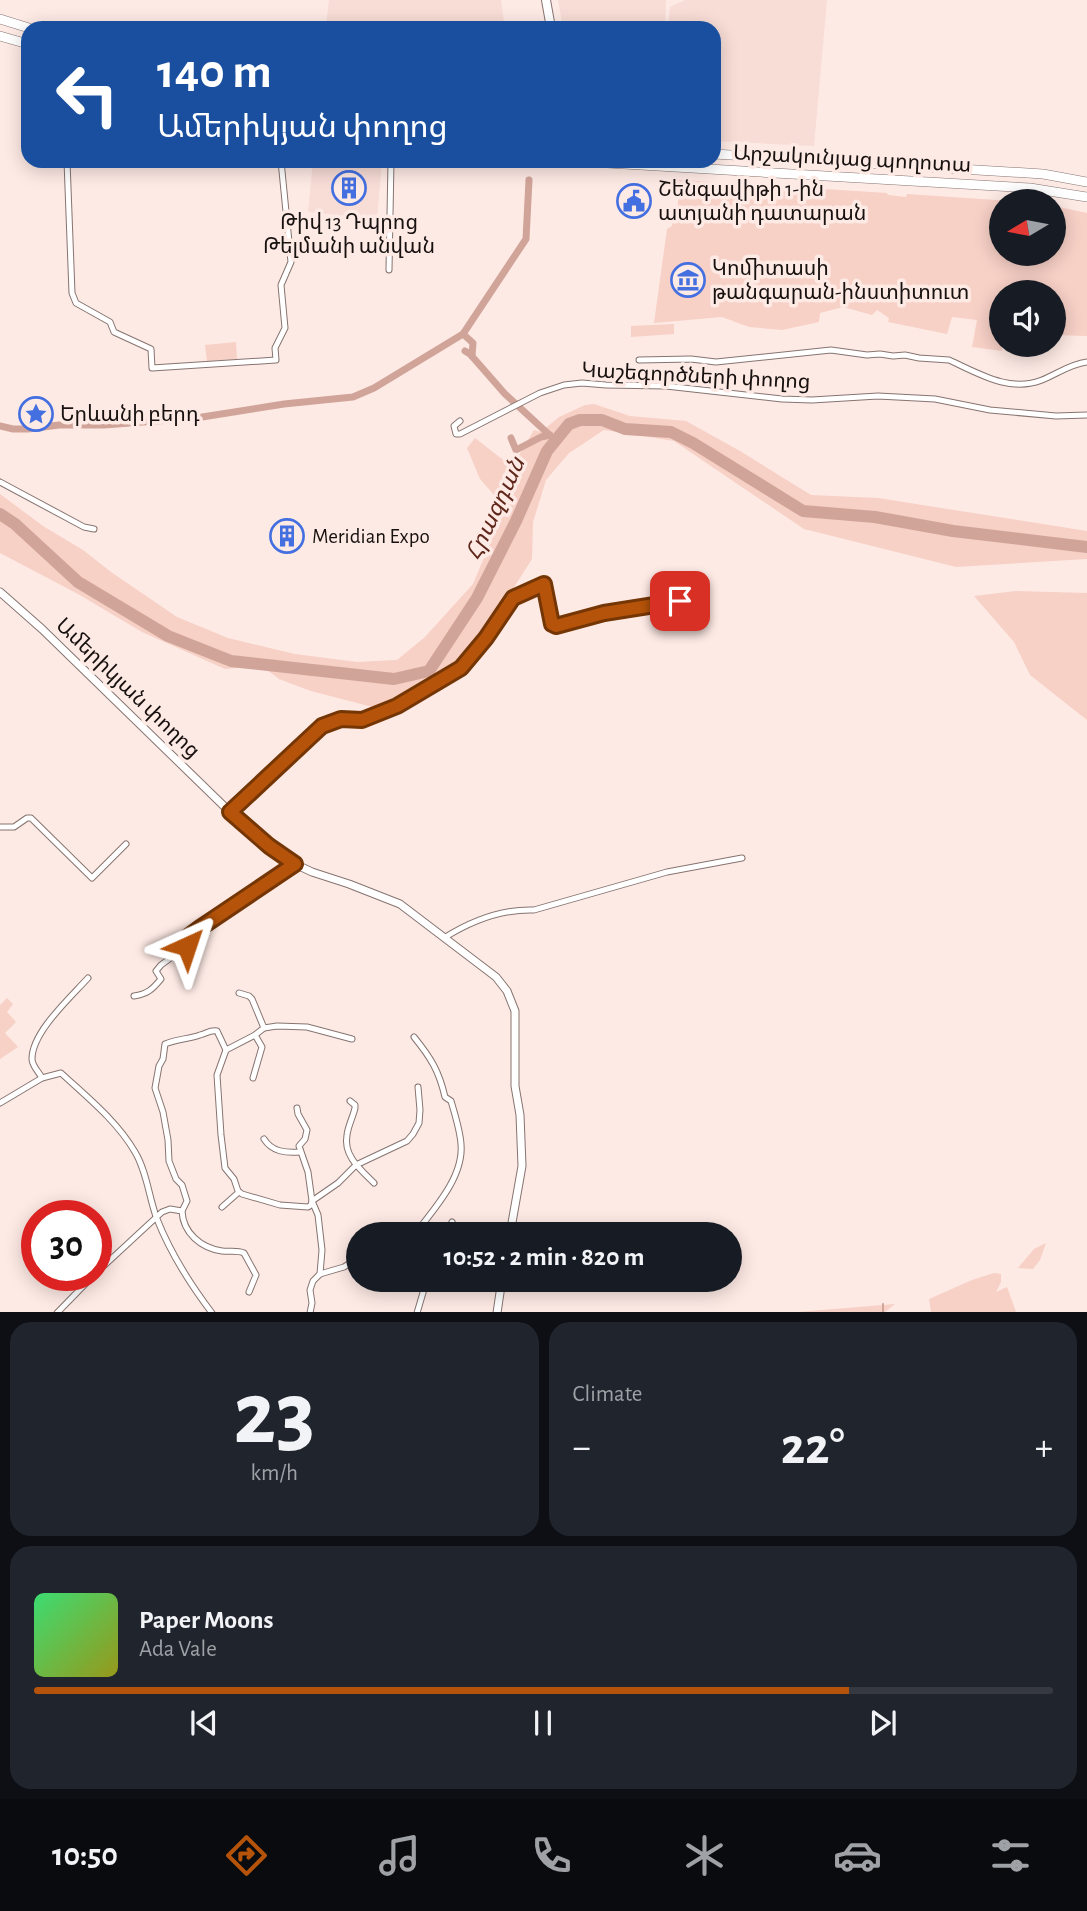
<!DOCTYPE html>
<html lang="en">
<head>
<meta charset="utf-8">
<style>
	:root { --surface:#171b24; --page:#20242c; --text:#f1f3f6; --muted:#9ea1a6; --line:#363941; --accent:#b45309 }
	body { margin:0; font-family:"Alegreya Sans","Noto Sans Armenian",sans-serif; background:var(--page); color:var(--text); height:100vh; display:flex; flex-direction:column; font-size:26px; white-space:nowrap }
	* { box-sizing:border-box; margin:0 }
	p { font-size:23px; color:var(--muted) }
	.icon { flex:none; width:38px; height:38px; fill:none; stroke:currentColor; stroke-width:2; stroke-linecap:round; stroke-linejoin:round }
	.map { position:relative; height:1312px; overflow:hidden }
	.side { display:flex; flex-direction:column; gap:10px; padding:10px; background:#0d0f14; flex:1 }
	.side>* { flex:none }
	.hud { position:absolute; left:21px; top:21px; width:700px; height:147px; border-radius:21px; box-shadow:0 4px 18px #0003; background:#1a4fa0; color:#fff; overflow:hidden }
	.needle { width:46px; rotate:260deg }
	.tools { position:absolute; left:989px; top:189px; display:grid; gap:14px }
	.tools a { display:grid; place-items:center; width:77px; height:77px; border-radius:50%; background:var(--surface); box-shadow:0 4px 18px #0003; font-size:35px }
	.speed { position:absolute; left:21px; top:1200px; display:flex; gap:14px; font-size:35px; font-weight:700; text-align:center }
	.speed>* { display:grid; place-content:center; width:91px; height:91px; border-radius:50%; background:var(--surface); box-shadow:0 4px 18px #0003; line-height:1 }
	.speed .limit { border:10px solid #d22; background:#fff; color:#111 }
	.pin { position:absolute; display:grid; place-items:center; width:60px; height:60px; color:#fff; margin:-30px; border-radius:14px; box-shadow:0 4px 10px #0006 }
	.me { position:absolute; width:77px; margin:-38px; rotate:42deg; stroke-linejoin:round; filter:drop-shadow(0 0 5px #0008) }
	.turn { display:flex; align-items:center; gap:24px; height:147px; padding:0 21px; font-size:32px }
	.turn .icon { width:91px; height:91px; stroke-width:2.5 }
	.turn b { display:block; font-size:49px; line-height:60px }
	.big { font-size:52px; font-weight:700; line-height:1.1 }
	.side .widget { flex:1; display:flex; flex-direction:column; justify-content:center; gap:10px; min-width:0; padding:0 24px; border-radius:21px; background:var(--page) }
	.side .dial { align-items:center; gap:0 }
	.dial b { font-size:91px; line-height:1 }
	.song { display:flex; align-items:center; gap:21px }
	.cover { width:84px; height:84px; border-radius:10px; background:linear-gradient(135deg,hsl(140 70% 55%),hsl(60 70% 35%)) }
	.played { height:7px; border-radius:4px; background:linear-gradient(90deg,var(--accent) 80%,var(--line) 80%) }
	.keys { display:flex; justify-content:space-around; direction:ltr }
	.heat { display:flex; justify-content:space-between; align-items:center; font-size:38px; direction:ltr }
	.side .tiles { flex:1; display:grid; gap:10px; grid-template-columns:1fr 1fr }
	.widget:last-child { grid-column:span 2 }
	.trip { position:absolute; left:346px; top:1222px; width:396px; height:70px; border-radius:35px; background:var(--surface); box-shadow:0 4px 18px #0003; font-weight:700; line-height:70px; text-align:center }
	.menu { display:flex; height:112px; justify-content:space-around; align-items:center; background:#090b0e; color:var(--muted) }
	.menu .icon { width:49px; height:49px }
	.menu .current { color:var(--accent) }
	.menu b { font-size:32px; color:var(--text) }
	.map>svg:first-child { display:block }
</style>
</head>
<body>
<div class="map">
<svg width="1087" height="1313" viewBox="0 0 1087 1313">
	<rect width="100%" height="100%" fill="#feeae5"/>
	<g fill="#f8dcd6">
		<polygon points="329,0 501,0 505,28 303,28 303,25 326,26"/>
		<polygon points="558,0 666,0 665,28 563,28"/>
		<polygon points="685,0 827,0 814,146 714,141 714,28 668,28 670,7"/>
		<polygon points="313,161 382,161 377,219 308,212"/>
	</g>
	<g fill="#f7d0c6">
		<polygon points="667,179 887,193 888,195 906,197 907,194 1011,201 1001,201 1001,254 1054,254 1054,206 1087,213 1087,336 1054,335 1054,292 1001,292 1002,351 972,347 977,320 952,317 947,334 888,322 889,318 877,310 872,315 843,307 820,313 819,322 782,330 749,327 722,317 654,323 667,229 672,226 672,210 678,209 678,198 672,197"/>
		<polygon points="674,324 674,334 631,337 631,326"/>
		<polygon points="236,342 237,359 207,361 205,345"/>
		<polygon points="594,404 630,416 686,421 740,451 811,495 878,498 1087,531 1087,559 956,567 804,529 674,441 604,430 569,453 546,480 533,522 532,559 490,625 463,657 410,695 380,709 311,691 279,679 267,670 248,667 225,669 142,632 78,594 0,553 0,494 43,526 83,550 111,572 177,617 228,638 295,654 357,662 397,660 425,637 473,584 493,536 503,505 480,479 467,448 475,438 502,459 519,455 534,430 541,432 559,417 585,405"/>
		<polygon points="1016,591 1087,593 1087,720 1030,675 1014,642 974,596"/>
		<polygon points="7,998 13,1004 7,1012 16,1022 5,1033 18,1047 0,1059 0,1005"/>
		<polygon points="1046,1243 1040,1260 1033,1269 1018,1268 1034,1249"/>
		<polygon points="994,1273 1001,1274 1001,1282 996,1292 1007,1287 1016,1312 931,1312 929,1299 972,1280"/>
		<polygon points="895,1304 885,1312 797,1312"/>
	</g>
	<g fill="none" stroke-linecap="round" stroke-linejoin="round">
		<polyline stroke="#d1a499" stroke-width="2" points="883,1304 883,1313"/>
		<g stroke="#d1a499" stroke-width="7">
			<polyline points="463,334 473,343 472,356"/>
			<polyline points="465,351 470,354 505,394 555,440"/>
			<polyline points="0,426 13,429 28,429 59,425 104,425 196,418 284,404 353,397 374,388 463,334 526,239 529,180"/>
			<polyline points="511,438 516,450 541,437 550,435"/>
		</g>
		<polyline stroke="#d1a499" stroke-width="12" points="0,514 15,524 78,582 168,636 231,661 394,679 429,671 477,598 516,521 547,451 569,424 580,420 602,420 625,429 671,432 693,443 803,511 875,517 953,531 1087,547"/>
		<g stroke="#867470" stroke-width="7">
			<g id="minor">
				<polyline points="67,161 72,293 76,303 110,322 114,332 151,349 152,368 276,360 275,348 285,328 281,285 291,262 281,161"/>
				<polyline points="389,270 391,161"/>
				<path d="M 639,360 L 691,359 L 716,362 L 831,350 L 867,355 L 880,354 L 893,356 L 905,355 L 919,358 L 949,360 C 978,373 1009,393 1042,380 C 1057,374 1070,364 1087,362"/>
				<polyline points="460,421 454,426 456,434 460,434 540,393 564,385 582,383 606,385 666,386 782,399 812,400 878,396 935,399 990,410 1056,416 1087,415"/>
				<polyline points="0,482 84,527 94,529"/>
				<polyline points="230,812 322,726 341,719 362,720 397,706 461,668 486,638 513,598 544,584 553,624 556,626 604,613 680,601"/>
				<polyline points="0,827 14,827 27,818 31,818 92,878 126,844"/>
				<path d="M 444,938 C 471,921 503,909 534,910 L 667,872 L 742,858"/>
				<polyline points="239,993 249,996 252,999 264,1028"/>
				<path d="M 134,996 C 147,994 152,990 161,979 L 156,971 L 161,965 L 187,946 L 188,937 L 200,928 L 295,864"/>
				<path d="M 414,1037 C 431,1058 439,1071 445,1097 L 451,1101 C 455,1115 460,1130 461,1144 C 464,1177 434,1209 415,1234"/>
				<polyline points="352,1039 307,1027 277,1026 264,1028 255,1035 226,1050 217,1075 221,1135 225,1168 234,1179 238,1191 242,1194 280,1205 308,1207 311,1205 312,1201 338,1183 356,1165 407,1141 413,1134 419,1123 420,1110 418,1087"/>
				<path d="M 226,1050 L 217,1031 C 210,1030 207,1033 200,1035 C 189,1039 177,1039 165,1044 L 163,1059 L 159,1066 L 155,1088 L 163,1112 L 168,1140 L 169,1161 L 176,1179 L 182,1185 L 187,1201 L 182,1211 C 183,1233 201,1248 222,1251 C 230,1252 237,1250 244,1253 L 256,1275 L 249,1292"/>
				<path d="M 42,1078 C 39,1072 32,1066 32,1059 C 32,1032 70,998 88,978"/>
				<polyline points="253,1078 262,1047 255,1035"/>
				<path d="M 350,1101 L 355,1105 L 355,1108 C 353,1117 348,1126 347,1135 C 343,1156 361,1170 374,1183"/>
				<path d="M 0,1103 L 42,1078 L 61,1073 C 87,1097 117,1121 135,1152 C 147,1172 149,1198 157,1219 C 170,1252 190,1284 212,1313"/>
				<polyline points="297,1108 298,1114 307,1130 305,1139 299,1146 308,1172 312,1201 318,1215 322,1250 320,1274 313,1281 310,1290 312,1303 310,1313"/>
				<path d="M 264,1139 C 272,1152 286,1153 300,1152"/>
				<polyline points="222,1207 239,1192"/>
				<polyline points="446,1234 452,1222"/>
				<polyline points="96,1273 162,1212 170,1209 182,1211"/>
				<polyline points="320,1274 344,1267 359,1257"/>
				<polyline points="57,1313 93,1276"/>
				<polyline points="417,1313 427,1279"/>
			</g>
		</g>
		<g stroke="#867470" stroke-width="9">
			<g id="tertiary">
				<polyline points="0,592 42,629 230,812 269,846 295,864 312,872 349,884 400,904 496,977 507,991 515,1011 515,1086 520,1115 522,1166 510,1234"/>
				<polyline points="497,1313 502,1279"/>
			</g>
		</g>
		<g stroke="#867470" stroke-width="10">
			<polyline id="secondary" points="546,0 551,28"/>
		</g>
		<g stroke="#867470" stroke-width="10">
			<g id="primary">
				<polyline points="0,19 29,28"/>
				<polyline points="0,36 28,44"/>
				<polyline points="714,154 1043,174 1087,182"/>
				<polyline points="573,161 1030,188 1087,197"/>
			</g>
		</g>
		<use href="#minor" stroke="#fff" stroke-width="5"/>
		<use href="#tertiary" stroke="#fff" stroke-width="7"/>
		<use href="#secondary" stroke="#fff" stroke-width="8"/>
		<use href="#primary" stroke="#fff" stroke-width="9"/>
	</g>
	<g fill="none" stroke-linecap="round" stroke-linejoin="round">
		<g stroke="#753606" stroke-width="18">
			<polyline id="route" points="187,946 188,937 200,928 295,864 269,846 230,812 322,726 341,719 362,720 397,706 461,668 486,638 513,598 544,584 552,624 556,626 604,613 680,601"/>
		</g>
		<use href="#route" stroke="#b45309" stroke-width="12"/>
	</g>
	<defs>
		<g id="building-ring" transform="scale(1.75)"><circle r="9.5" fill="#feeae5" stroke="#436fe1" stroke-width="1.5"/><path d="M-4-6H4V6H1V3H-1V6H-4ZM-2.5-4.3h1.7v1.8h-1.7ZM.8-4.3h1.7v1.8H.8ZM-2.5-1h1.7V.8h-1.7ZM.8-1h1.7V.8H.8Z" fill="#436fe1"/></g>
		<g id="civic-ring" transform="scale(1.75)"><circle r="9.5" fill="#feeae5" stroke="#436fe1" stroke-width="1.5"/><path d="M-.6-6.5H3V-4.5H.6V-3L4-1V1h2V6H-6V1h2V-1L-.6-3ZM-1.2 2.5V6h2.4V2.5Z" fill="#436fe1"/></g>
		<g id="museum-ring" transform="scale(1.75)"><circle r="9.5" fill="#feeae5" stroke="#436fe1" stroke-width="1.5"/><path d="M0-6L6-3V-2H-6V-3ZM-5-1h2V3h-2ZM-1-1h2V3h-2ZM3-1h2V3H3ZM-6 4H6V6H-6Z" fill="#436fe1"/></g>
		<g id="sight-ring" transform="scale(1.75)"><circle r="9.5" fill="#feeae5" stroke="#436fe1" stroke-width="1.5"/><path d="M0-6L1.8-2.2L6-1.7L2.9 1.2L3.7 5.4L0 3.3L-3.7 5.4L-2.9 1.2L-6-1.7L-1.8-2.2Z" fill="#436fe1"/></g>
	</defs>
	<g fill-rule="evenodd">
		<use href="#building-ring" x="349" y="188"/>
		<use href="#civic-ring" x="634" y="201"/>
		<use href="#museum-ring" x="688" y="280"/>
		<use href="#sight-ring" x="36" y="414"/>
		<use href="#building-ring" x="287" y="536"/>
	</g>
	<g text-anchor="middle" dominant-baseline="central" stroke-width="7" stroke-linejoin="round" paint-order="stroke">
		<g font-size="21" fill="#17110f" stroke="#feeae5">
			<text transform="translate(852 159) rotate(3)">Արշակունյաց պողոտա</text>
			<text transform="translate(696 376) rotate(3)">Կաշեգործների փողոց</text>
			<text transform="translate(128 688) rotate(44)">Ամերիկյան փողոց</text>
		</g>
		<g font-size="21" fill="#17110f" stroke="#feeae5" text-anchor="start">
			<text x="658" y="189">Շենգավիթի 1-ին<tspan x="658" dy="24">ատյանի դատարան</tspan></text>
			<text x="349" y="222" text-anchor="middle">Թիվ 13 Դպրոց<tspan x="349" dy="24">Թելմանի անվան</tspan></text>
			<text x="712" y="268">Կոմիտասի<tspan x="712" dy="24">թանգարան-ինստիտուտ</tspan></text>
			<text x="60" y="414">Երևանի բերդ</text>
			<text x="312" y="536">Meridian Expo</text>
		</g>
		<g font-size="23" font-style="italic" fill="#60271b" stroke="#feeae5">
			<text transform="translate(496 509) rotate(-65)">Հրազդան</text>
		</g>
	</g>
</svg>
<div class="tools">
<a><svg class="needle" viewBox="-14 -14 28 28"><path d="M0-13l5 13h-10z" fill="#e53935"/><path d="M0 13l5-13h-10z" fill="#9ea1a6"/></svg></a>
<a><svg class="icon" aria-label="sound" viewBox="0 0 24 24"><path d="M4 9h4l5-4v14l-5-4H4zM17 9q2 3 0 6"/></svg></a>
</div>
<div class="speed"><div class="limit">30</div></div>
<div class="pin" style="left:680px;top:601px;background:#d93025"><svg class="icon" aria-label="arrive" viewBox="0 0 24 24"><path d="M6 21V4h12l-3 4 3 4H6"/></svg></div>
<svg class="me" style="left:187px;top:946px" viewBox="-20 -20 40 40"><path d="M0-17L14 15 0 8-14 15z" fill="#b45309" stroke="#fff" stroke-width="4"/></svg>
<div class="trip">10:52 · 2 min · 820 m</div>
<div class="hud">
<div class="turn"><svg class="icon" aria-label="left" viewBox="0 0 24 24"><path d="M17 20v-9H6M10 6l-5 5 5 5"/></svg><div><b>140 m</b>Ամերիկյան փողոց</div></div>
</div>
</div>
<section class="side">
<div class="tiles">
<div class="widget dial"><b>23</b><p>km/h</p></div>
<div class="widget"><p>Climate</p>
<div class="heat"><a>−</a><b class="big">22°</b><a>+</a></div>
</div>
<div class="widget">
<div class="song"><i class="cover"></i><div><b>Paper Moons</b><p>Ada Vale</p></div></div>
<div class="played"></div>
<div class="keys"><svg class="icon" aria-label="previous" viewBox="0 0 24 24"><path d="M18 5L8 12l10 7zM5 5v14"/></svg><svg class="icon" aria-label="pause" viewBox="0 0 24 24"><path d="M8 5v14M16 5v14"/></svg><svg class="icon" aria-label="next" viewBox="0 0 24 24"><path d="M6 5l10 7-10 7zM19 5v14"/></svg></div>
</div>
</div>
</section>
<nav class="menu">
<b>10:50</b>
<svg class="icon current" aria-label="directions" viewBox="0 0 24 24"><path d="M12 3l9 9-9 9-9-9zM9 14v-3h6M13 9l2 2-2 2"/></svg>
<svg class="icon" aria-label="music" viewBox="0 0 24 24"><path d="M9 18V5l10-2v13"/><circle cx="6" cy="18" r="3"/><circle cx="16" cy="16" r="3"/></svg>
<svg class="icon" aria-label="phone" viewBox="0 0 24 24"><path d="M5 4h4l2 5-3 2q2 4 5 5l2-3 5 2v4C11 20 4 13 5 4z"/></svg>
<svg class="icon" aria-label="climate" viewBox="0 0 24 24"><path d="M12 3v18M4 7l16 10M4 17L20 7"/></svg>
<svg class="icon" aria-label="car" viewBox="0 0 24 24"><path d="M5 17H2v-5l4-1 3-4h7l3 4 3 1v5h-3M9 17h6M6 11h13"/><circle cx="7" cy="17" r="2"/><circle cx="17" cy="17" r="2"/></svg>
<svg class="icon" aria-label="filters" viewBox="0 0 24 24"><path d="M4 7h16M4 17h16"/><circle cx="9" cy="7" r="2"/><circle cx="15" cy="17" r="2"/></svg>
</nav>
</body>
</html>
